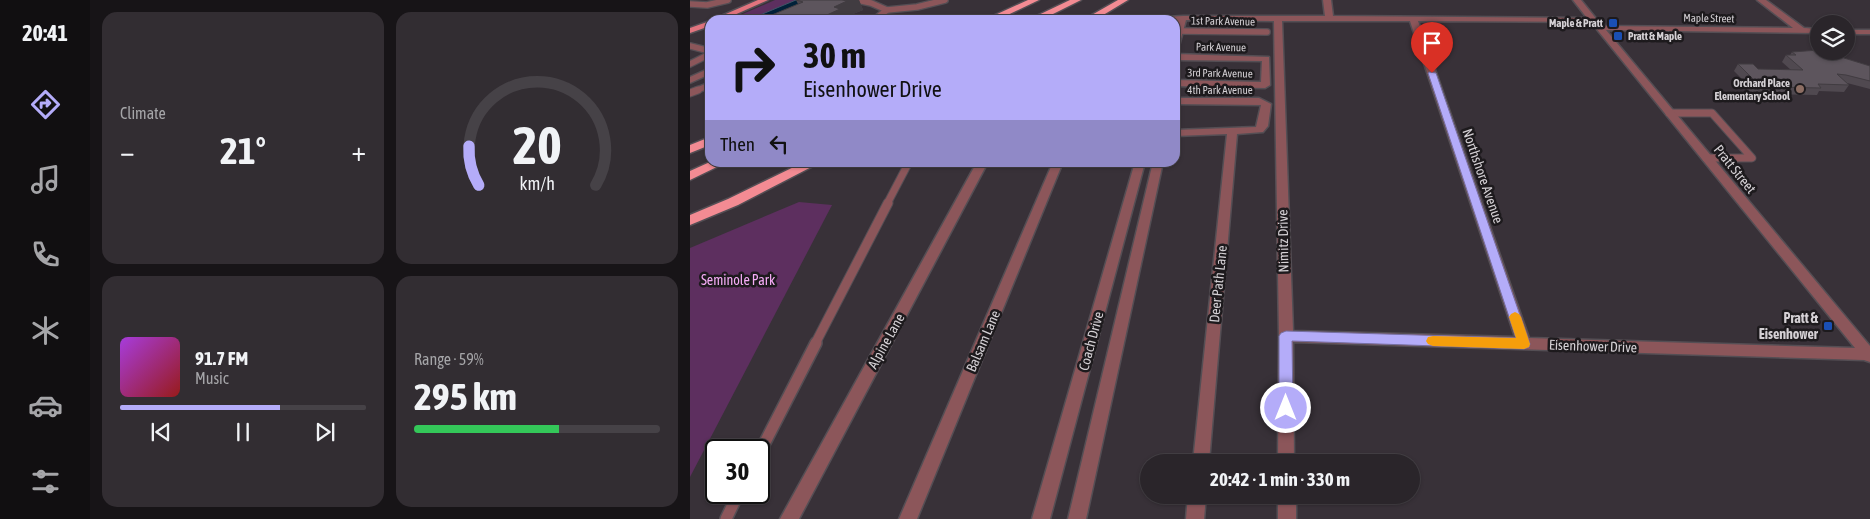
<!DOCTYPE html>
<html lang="en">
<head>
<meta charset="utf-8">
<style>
	:root { --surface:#2a252a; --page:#322d32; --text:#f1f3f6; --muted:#a5a5a8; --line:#464247; --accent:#b4acf9 }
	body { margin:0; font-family:"Asap Condensed",sans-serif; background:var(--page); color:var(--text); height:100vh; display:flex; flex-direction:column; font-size:19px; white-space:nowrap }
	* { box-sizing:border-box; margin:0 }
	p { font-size:16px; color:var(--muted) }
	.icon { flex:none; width:28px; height:28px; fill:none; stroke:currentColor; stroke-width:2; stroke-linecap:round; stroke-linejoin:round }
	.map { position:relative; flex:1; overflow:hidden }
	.sheet { display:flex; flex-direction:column; gap:12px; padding:12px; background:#171417; width:600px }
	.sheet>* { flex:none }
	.banner { position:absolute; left:15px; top:15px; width:475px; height:152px; border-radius:15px; box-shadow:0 1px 4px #0004,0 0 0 1px var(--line); background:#b4acf9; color:#111; overflow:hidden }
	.controls { position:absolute; left:1120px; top:15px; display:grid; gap:10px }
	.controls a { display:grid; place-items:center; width:45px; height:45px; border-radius:50%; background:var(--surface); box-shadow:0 1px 4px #0004,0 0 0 1px var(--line); font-size:25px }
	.speed { position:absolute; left:15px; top:439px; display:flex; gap:10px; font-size:25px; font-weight:700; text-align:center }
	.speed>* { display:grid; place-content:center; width:65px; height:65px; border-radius:50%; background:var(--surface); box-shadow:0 1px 4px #0004,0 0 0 1px var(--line); line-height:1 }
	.speed .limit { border:2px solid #111; border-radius:8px; background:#fff; color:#111 }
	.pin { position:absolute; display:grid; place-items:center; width:42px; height:42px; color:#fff; margin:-51px -21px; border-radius:50% 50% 50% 0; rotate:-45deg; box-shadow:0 0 5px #0007 }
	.pin .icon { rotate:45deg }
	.me { position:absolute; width:55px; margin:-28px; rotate:0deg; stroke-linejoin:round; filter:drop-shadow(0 0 4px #0008) }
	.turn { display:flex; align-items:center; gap:18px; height:105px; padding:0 15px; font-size:22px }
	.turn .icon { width:65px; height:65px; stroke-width:2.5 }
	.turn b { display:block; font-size:35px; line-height:42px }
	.then { display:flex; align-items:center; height:48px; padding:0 15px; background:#0003; gap:10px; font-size:19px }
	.big { font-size:38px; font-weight:700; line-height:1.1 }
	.sheet .tile { flex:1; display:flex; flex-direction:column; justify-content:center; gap:8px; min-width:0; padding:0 18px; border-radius:15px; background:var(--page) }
	.sheet .dial { align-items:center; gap:0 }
	.dial svg { height:130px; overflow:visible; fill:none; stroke:var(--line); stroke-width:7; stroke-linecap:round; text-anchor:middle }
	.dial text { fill:var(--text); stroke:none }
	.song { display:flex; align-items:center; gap:15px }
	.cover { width:60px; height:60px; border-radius:8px; background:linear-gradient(135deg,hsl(280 70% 55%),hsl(0 70% 35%)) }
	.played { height:5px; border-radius:2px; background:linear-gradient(90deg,var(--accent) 65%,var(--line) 65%) }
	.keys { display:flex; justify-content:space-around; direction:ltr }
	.heat { display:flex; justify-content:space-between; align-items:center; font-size:28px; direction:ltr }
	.charge { height:8px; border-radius:4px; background:linear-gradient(90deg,#34c759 59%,var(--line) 0) }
	.sheet .tiles { flex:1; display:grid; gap:12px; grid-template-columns:repeat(2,1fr) }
	.trip { position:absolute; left:450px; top:454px; width:280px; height:50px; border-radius:25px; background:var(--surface); box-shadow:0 1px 4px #0004,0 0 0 1px var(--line); font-weight:700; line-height:50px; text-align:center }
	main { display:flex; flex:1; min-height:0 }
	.dock { display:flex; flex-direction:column; width:90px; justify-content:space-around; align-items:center; background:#110f11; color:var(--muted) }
	.dock .icon { width:35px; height:35px }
	.dock .on { color:var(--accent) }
	.dock b { font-size:22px; color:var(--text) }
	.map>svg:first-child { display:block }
</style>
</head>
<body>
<main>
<nav class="dock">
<b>20:41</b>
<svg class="icon on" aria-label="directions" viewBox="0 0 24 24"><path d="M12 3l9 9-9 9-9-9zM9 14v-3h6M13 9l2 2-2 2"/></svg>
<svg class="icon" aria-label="music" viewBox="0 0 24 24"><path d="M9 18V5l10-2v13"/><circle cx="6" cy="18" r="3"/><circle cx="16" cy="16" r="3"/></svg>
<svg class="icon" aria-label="phone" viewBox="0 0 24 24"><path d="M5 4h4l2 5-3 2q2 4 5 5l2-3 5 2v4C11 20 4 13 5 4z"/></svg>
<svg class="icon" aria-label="climate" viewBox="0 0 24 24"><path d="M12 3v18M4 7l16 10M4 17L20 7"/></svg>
<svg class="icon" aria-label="car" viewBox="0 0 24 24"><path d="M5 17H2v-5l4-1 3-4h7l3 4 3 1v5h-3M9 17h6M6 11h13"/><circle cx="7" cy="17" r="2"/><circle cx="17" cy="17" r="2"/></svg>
<svg class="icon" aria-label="filters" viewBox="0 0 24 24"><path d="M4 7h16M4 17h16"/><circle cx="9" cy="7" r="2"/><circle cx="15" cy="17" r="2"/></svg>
</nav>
<section class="sheet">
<div class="tiles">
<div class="tile"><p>Climate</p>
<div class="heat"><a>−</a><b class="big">21°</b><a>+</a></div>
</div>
<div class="tile dial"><svg viewBox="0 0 100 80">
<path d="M14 69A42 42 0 1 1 86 69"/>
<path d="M14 69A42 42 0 0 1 8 45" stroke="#b4acf9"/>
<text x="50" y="56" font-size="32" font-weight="700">20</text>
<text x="50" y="72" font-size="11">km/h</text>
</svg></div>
<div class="tile">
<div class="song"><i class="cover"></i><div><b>91.7 FM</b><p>Music</p></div></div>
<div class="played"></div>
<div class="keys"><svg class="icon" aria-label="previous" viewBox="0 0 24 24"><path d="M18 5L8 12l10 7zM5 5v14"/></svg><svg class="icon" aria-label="pause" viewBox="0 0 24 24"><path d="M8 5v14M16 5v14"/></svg><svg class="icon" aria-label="next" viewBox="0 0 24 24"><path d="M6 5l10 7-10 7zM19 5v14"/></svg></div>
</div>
<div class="tile"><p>Range · 59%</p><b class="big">295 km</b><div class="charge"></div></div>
</div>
</section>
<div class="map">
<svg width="1180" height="519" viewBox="0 0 1180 519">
	<rect width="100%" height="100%" fill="#383138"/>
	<g fill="#5d2f5f">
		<polygon points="85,0 106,0 58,20 39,20"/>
		<polygon points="109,202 142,205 0,477 0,248"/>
	</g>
	<polygon fill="#012139" stroke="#405668" points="106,0 122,0 76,20 58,20"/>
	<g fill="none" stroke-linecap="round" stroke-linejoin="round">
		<g stroke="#544e54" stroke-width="8">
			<g id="service-far3">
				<polyline points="167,0 181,3 197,10"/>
				<polyline points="0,4 17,5 38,0"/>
				<polyline points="184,20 197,10 227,7 255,0"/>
				<polyline points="489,31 577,32"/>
				<polyline points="0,46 20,51"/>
				<polyline points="0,64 20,54"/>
				<polyline points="0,80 20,71"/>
				<polyline points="5,91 20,85"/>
			</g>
		</g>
		<g stroke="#544e54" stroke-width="9">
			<g id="service-far2">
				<polyline points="0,93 8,90"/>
				<polyline points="979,113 1022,113 1062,158 1016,158"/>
				<polyline points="197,204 219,162"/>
			</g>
		</g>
		<g stroke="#544e54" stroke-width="11">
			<polyline id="service-far1" points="125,344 198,203"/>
		</g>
		<g stroke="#544e54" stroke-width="14">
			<g id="service">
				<polyline points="69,454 126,343"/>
				<polyline points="36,519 49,492"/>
			</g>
		</g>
		<g stroke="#544e54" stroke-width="3">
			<g id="minor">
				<path d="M 633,0 L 641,0 L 643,16 L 897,18 L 883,0 L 891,0 L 912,26 L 1103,28 L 1067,0 L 1076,0 L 1114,28 L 1129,29 L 1129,33 L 916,30 L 1180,346 L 1180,362 L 1174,360 L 603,342 L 604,462 L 588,462 L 589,336 L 584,21 L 496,20 L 489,46 L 485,48 L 485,32 L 488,21 L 455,20 L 459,18 L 493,16 L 635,16 ZM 592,21 L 720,21 L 825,337 L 603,331 ZM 728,21 L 901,22 L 1165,348 L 839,338 Z"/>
				<rect x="1156" y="30" width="24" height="4"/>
				<polygon points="485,54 579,57 580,85 575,88 485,86 485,80 571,82 572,61 485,60"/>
				<polygon points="485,98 569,98 581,104 578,126 573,132 547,134 519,462 503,462 537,134 485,136 485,130 566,127 571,105 485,104"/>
				<polygon points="287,162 298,162 109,519 90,519"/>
				<polygon points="363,162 373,162 227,519 209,519"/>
				<polygon points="445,162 455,162 360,519 342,519"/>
				<polygon points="463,162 473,162 396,519 378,519"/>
				<polygon points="498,495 516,495 514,519 496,519"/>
				<rect x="588" y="495" width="18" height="24"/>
			</g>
		</g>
		<g stroke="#544e54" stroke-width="3">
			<g id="primary">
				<polygon points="68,0 78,0 33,20 22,20"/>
				<polygon points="20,21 20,26 0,33 0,28"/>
			</g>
		</g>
		<g stroke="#544e54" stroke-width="3">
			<g id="motorway">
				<polygon points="338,0 349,0 307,20 294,20"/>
				<polygon points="380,0 391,0 351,20 338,20"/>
				<polygon points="428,0 438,0 405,20 393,20"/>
				<polygon points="20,137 20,145 0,153 0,145"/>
				<polygon points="20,162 37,162 0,180 0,171"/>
				<polygon points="114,162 131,162 48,205 0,225 0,215 38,199"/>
			</g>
		</g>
		<use href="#service-far3" stroke="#8c565a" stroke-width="5.5"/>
		<use href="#service-far2" stroke="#8c565a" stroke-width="7"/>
		<use href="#service-far1" stroke="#8c565a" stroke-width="9"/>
		<use href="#service" stroke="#8c565a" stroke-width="11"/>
		<use href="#minor" fill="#8c565a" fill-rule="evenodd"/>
		<use href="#primary" fill="#e1747e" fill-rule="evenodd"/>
		<use href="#motorway" fill="#f38b93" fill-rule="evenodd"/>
	</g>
	<g fill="#504950">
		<polygon points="106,0 169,0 173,10 163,14 165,17 160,20 79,20 77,17 108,4"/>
		<polygon points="1102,52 1154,58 1180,66 1180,89 1157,83 1159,85 1154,92 1129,91 1127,95 1081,94 1079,97 1064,97 1055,87 1057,84 1044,71 1048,64 1068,69 1101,70 1092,62 1096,55 1100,55"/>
	</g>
	<polygon fill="#413c41" points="152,0 169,0 173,10 163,14 165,17 160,20 126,20 144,7"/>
	<g fill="#5d555d" stroke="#413c41">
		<polygon points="106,0 152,0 157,1 144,7 150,9 126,20 81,20 84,19 77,17 113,2"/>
		<polygon points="1129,50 1129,51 1142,51 1154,58 1180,66 1180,81 1156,75 1147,74 1159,85 1128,84 1131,88 1080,87 1083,90 1068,90 1059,80 1064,80 1048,64 1063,64 1068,69 1113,70 1096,55 1106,55 1102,52"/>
	</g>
	<polygon fill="#b4acf9" stroke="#7570a2" points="739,72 746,73 840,344 839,347 834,349 602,341 603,408 601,413 596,414 591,413 589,408 589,336 591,333 596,331 826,338 738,73"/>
	<polygon fill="#f59e0b" points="825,312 829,314 831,317 840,344 839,347 834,349 743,346 738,344 736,341 738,337 743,336 826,338 819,317 821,314"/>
	<g fill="#1a4fb4" stroke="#1d1a1d" stroke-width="2">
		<rect x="918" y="18" width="10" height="10" rx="2.5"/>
		<rect x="923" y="31" width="10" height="10" rx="2.5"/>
		<rect x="1133" y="321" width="10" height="10" rx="2.5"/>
	</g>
	<circle fill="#8d6e63" stroke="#1d1a1d" stroke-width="2" cx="1110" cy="89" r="5"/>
	<g text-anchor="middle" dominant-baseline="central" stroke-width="5" stroke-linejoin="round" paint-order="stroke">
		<g font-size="11" fill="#d4d0d4" stroke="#1d1a1d">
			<text transform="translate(1019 18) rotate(1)">Maple Street</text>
			<text transform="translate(533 21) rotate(1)">1st Park Avenue</text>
			<text transform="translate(531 47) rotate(1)">Park Avenue</text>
			<text transform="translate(530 73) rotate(1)">3rd Park Avenue</text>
			<text x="530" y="90">4th Park Avenue</text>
		</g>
		<g font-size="11" font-weight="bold" fill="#d4d0d4" stroke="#1d1a1d" text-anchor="end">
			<text x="913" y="23">Maple &amp; Pratt</text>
			<text x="938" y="36" text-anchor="start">Pratt &amp; Maple</text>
			<text x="1100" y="83">Orchard Place<tspan x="1100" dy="13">Elementary School</tspan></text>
		</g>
		<g font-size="14" fill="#d4d0d4" stroke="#1d1a1d">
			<text transform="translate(1045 169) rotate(51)">Pratt Street</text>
			<text transform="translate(793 176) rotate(71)">Northshore Avenue</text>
			<text transform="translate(593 241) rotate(-91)">Nimitz Drive</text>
			<text transform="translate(528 284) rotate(-84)">Deer Path Lane</text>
			<text transform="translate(196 341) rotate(-61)">Alpine Lane</text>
			<text transform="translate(293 341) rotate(-67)">Balsam Lane</text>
			<text transform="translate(401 341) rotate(-75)">Coach Drive</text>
			<text transform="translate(903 346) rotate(2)">Eisenhower Drive</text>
		</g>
		<g font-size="14" fill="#f6acf7" stroke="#1d1a1d">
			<text x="48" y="280">Seminole Park</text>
		</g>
		<g font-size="14" font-weight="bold" fill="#d4d0d4" stroke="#1d1a1d" text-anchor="end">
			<text x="1128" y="318">Pratt &amp;<tspan x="1128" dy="16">Eisenhower</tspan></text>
		</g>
	</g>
</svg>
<div class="controls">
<a><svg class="icon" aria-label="layers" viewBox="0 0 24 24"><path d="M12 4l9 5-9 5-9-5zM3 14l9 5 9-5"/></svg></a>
</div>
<div class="speed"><div class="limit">30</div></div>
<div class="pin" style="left:742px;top:73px;background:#d93025"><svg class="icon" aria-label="arrive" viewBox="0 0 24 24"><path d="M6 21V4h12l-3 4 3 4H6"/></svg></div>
<svg class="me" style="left:596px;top:408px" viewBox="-20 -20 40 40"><circle r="17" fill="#b4acf9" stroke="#fff" stroke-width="3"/><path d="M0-11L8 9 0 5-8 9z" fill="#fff"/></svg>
<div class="trip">20:42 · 1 min · 330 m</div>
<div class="banner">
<div class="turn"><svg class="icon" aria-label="right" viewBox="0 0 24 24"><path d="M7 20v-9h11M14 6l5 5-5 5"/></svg><div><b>30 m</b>Eisenhower Drive</div></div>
<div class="then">Then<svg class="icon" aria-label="left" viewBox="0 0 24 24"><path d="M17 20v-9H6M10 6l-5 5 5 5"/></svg></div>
</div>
</div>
</main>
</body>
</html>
